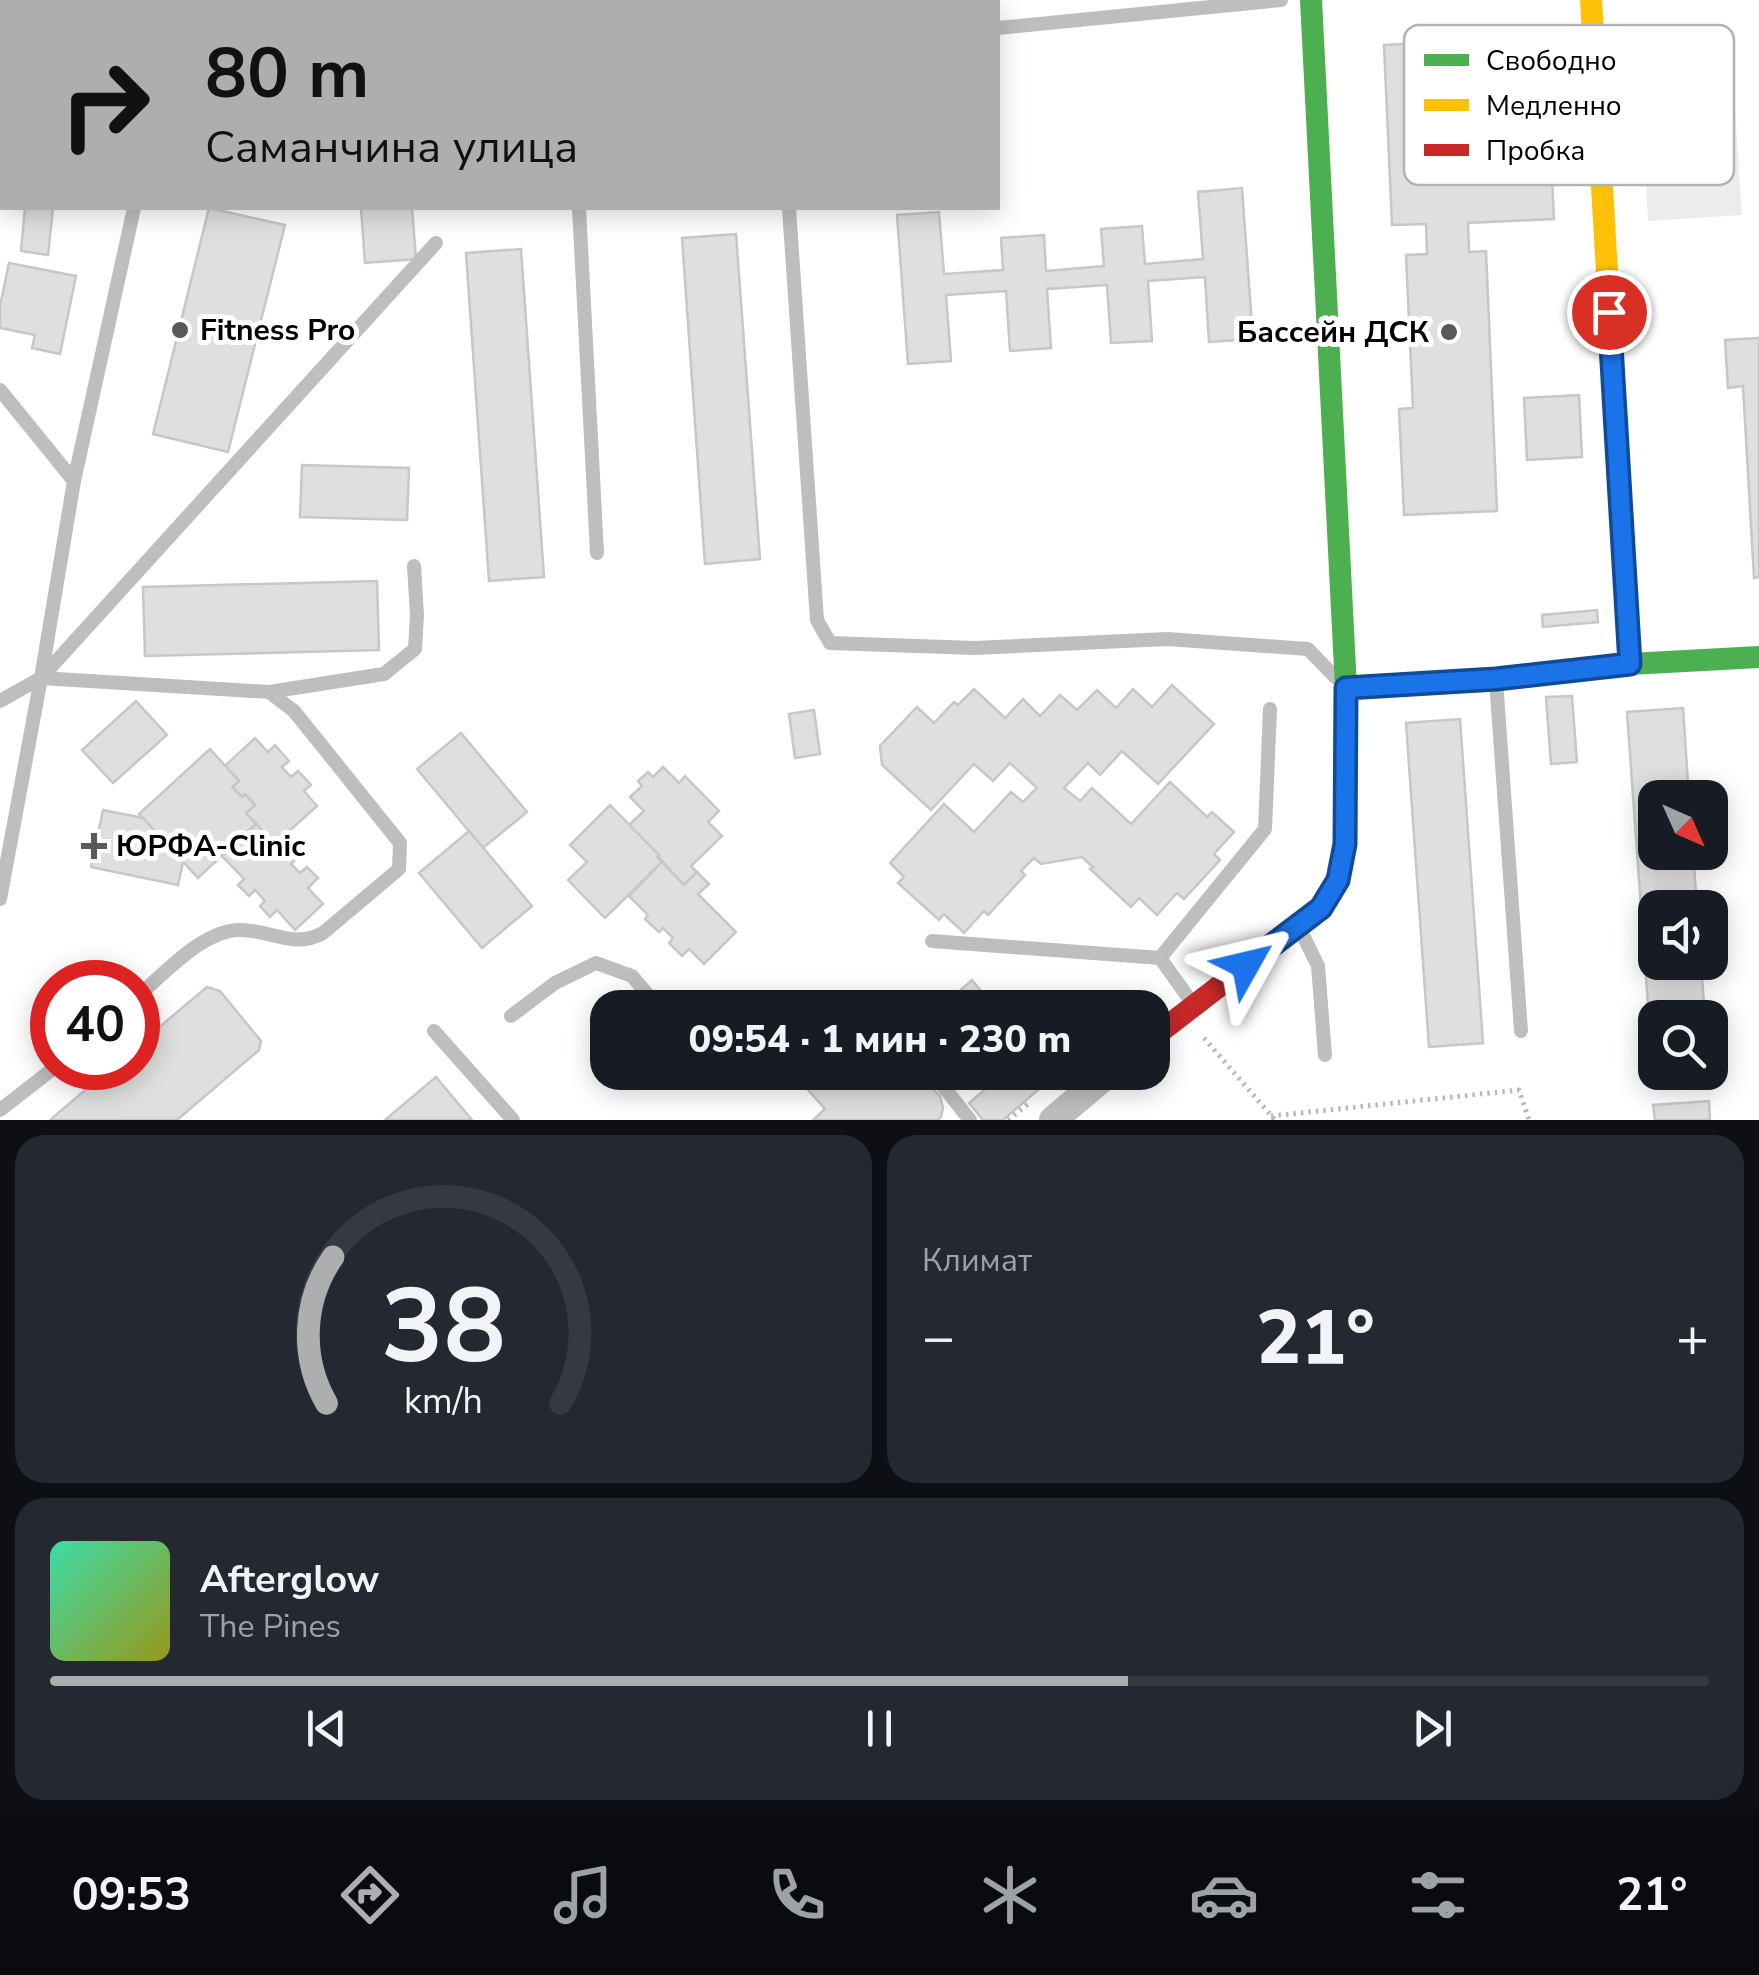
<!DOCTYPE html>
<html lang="ru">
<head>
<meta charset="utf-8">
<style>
	:root { --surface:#171b24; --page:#242831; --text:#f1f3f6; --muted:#9ea1a6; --line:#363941; --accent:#adaeaf }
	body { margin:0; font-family:"Nunito Sans",sans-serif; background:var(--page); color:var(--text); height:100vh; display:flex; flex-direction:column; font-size:38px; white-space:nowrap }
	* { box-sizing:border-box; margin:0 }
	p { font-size:32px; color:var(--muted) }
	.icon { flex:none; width:55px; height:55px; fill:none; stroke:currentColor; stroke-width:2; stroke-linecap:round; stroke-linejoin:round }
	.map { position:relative; height:1120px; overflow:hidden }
	.details { display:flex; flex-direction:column; gap:15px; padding:15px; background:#0d0f14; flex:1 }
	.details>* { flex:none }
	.top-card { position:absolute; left:0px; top:0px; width:1000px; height:210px; box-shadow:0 5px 25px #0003; background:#adaeaf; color:#111; overflow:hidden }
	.needle { width:65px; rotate:135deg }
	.controls { position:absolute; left:1638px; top:780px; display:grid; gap:20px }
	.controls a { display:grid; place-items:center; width:90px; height:90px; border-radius:20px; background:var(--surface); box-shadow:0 5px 25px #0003; font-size:50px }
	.speed { position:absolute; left:30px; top:960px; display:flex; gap:20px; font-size:50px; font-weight:700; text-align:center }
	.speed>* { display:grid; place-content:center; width:130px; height:130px; border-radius:50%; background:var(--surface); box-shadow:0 5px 25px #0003; line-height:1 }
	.speed .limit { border:15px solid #d22; background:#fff; color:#111 }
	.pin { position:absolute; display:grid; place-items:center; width:85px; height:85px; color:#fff; margin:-42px; border:5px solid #fff; border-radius:50%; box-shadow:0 2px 10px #0007 }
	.me { position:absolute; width:110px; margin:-55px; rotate:53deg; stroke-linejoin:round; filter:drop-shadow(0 0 8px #0008) }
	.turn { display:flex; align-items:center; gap:35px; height:210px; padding:0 40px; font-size:45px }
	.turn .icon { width:130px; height:130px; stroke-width:2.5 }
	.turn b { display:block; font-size:70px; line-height:85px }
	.big { font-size:75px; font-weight:800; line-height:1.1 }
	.details .card { flex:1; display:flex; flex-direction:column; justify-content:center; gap:15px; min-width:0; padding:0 35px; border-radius:30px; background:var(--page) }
	.details .dial { align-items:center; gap:0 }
	.dial svg { height:260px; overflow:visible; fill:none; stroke:var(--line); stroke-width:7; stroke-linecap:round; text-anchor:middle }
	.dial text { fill:var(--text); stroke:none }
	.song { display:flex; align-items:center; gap:30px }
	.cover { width:120px; height:120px; border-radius:15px; background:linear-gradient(135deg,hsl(160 70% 55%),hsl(60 70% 35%)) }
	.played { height:10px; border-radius:5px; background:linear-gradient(90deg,var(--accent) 65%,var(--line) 65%) }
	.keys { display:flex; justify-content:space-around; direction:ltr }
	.heat { display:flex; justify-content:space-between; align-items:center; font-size:55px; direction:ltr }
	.details .tiles { flex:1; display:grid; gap:15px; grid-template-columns:1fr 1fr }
	.card:last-child { grid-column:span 2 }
	.trip { position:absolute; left:590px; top:990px; width:580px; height:100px; border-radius:30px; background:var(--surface); box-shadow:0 5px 25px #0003; font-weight:800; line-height:100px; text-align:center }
	.menu { display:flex; height:160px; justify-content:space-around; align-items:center; background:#090b0e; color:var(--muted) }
	.menu .icon { width:70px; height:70px }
	.menu .selected { color:var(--accent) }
	.menu b { font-size:45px; color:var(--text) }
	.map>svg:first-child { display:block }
</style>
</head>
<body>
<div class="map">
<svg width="1759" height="1120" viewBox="0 0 1759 1120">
	<rect width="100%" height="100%" fill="#fff"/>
	<polygon fill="#ececec" points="1730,32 1742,215 1648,221 1638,40"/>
	<g fill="#dfdfdf" stroke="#c7c7c7" stroke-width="2.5">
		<polygon points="1545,37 1554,219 1468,223 1469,252 1486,251 1497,511 1404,515 1399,409 1413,408 1406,255 1427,254 1426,224 1392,225 1384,45"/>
		<polygon points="1242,188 1253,339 1209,342 1205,277 1148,281 1152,341 1111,343 1107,285 1047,289 1051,348 1010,351 1006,291 946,295 951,361 908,364 897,215 939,212 944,274 1003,270 1001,238 1044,235 1046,271 1104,266 1101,229 1142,226 1145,264 1203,259 1198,192"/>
		<polygon points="25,208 53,208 48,255 21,251"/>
		<polygon points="209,208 285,225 228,452 153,434"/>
		<polygon points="361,208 412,208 416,259 365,263"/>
		<polygon points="736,234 760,559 705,564 682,238"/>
		<polygon points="521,249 544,577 489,581 466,253"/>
		<polygon points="9,263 76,276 60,354 32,348 35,335 0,328 0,306"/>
		<polygon points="1759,338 1759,577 1754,578 1743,386 1728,388 1725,340"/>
		<polygon points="1579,395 1582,457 1527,460 1524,398"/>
		<polygon points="302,465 409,468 407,520 300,517"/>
		<polygon points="377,581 379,650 145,656 143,587"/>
		<polygon points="1597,610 1598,622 1543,627 1542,615"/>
		<polygon points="1172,685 1214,724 1158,784 1122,751 1100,775 1088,763 1064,788 1080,801 1092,788 1131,824 1170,782 1207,817 1212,812 1234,832 1214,854 1220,860 1184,899 1177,893 1157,915 1139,898 1131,907 1090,869 1093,867 1082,857 1041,864 1034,858 1021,871 1025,875 988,915 984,911 964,933 944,914 939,920 898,883 904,877 890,863 944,804 974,832 1011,792 1023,802 1037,788 1010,763 993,781 974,764 931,810 882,765 880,746 917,707 934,723 954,702 958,705 974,689 1005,718 1023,699 1040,716 1060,695 1077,710 1097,690 1116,708 1133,689 1152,707"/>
		<polygon points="1572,696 1577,762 1551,764 1546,697"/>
		<polygon points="136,701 167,735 113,783 82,750"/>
		<polygon points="1683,708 1689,798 1655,798 1655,852 1693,852 1697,908 1655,908 1655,962 1701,962 1705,1018 1655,1018 1655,1033 1650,1033 1627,712"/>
		<polygon points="814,710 820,754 795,758 789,714"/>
		<polygon points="1460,719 1483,1043 1429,1047 1406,723"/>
		<polygon points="461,733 527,812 483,848 417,769"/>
		<polygon points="255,738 268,752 275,745 289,761 282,767 291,777 298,771 311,785 304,791 317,806 275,844 246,813 255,805 245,794 242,797 232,787 239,781 225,766"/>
		<polygon points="210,749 239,781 232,787 242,797 245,794 255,805 246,813 256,824 198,878 139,814"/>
		<polygon points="663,767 679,783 685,776 719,811 708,822 722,836 691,866 697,872 684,885 629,825 644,811 630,797 642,786 638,781 648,772 653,777"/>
		<polygon points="610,805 659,855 657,857 662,862 605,918 568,880 587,862 570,845"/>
		<polygon points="103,810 143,818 183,862 178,885 91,867"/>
		<polygon points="256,824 275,844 284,836 301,854 291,864 300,873 307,867 318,878 308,888 323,904 295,930 277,910 270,917 260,906 265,901 255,890 249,896 238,885 244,879 222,856"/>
		<polygon points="469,831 532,906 482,948 419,873"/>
		<polygon points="662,862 684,885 697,872 709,884 698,894 736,932 704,964 689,949 682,956 669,943 673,938 663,928 659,932 645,919 648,915 629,896"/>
		<polygon points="972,980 995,1008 940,1008"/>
		<polygon points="207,987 220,991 261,1041 259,1050 177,1120 50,1120 111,1068 138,1068 138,1045"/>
		<polygon points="792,1072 900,1072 913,1085 932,1088 940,1096 943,1108 941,1117 938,1120 813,1120 825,1109"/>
		<polygon points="1006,1072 1059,1072 1003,1120 983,1120 969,1103"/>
		<polygon points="436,1077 472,1120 385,1120"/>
		<polygon points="1709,1101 1710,1120 1655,1120 1653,1105"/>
	</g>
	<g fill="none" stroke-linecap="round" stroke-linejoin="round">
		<g stroke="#b9b9b9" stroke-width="5" stroke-dasharray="2.5 5" stroke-linecap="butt">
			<polyline points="1204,1038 1275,1120"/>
			<polyline points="1271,1116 1519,1090 1529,1120"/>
			<polyline points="1008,1120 1029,1103"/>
		</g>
		<g stroke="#bebebe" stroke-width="14">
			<polyline points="458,0 458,2"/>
			<polyline points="767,0 767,2"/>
			<polyline points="211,2 212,0"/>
			<polyline points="998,28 1281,0"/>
			<polyline points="579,208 597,553"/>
			<polyline points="789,208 817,620 830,643 975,648 1167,639 1308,649 1336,678"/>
			<polyline points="0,390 74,481 134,208"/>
			<polyline points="41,678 436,243"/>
			<polyline points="1496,680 1521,1031"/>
			<polyline points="269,692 384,674 415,649 417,615 414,566"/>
			<path d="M 0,701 L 41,678 L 269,692 L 294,711 L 400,843 L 399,869 L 323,933 C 292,950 268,928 237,930 C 200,933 165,973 138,996"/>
			<polyline points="0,899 41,678 74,481"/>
			<polyline points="1299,927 1318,966 1325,1055"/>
			<polyline points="932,941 1160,958"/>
			<polyline points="1160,958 1265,829 1270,709"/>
			<polyline points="1160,958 1193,1004"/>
			<polyline points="828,1008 846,1002 857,1008"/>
			<polyline points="511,1016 555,983 596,963 632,976 659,1008"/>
			<polyline points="434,1031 513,1120"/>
			<polyline points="932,1072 970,1120"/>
			<polyline points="0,1110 54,1068"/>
		</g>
		<polyline stroke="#bebebe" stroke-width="28" points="1053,1120 1110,1072"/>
		<g stroke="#4caf50" stroke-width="22">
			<polyline points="1311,0 1346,688"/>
			<polyline points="1487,680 1630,664 1759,657"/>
		</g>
		<polyline stroke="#ffc107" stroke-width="22" points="1591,0 1630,664"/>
		<polyline stroke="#c62828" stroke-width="22" points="1152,1038 1321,908 1338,880 1345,844 1346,688 1487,680"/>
	</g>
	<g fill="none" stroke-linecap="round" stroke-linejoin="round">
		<g stroke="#114b97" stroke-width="25">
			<polyline id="route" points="1246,965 1321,908 1338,880 1345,844 1346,688 1496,679 1630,664 1609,312"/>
		</g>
		<use href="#route" stroke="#1a73e8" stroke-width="18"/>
	</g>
	<g fill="#595959" stroke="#fff" stroke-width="4">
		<circle cx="180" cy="330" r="10"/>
		<circle cx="1449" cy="332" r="10"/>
		<path d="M89 831h10v10h10v10h-10v10h-10v-10h-10v-10h10z"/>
	</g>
	<g text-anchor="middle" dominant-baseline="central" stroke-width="10" stroke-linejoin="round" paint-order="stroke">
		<g font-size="30" font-weight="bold" fill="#000" stroke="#fff" text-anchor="start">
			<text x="200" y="330">Fitness Pro</text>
			<text x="1429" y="332" text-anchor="end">Бассейн ДСК</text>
			<text x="116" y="846">ЮРФА-Clinic</text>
		</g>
	</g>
	<rect x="1404" y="25" width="330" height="160" rx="15" fill="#fff" stroke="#b2b2b2" stroke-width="2.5"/>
	<rect x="1424" y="54" width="45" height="12" fill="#4caf50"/>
	<rect x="1424" y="99" width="45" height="12" fill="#ffc107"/>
	<rect x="1424" y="144" width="45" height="12" fill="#c62828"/>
	<g font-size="28" fill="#000">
		<text x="1486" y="70">Свободно</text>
		<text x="1486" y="115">Медленно</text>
		<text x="1486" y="160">Пробка</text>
	</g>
</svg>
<div class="controls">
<a><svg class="needle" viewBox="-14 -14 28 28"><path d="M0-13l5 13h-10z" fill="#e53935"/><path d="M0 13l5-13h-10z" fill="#9ea1a6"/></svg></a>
<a><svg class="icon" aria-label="sound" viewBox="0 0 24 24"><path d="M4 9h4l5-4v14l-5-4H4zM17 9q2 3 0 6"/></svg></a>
<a><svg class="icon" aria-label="search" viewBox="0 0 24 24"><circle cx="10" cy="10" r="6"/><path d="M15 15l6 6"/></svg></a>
</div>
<div class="speed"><div class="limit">40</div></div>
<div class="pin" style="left:1609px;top:312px;background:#d93025"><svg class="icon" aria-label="arrive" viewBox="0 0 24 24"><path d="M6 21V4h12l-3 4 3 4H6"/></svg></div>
<svg class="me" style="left:1246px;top:965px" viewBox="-20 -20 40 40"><path d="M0-17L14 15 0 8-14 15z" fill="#1a73e8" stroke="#fff" stroke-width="4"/></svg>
<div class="trip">09:54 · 1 мин · 230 m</div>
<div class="top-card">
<div class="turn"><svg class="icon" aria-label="right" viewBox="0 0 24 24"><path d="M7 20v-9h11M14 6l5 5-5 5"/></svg><div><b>80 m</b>Саманчина улица</div></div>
</div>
</div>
<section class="details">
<div class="tiles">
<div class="card dial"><svg viewBox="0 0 100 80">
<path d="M14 69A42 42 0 1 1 86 69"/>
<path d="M14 69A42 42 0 0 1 16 24" stroke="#adaeaf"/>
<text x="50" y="56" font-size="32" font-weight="700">38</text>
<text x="50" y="72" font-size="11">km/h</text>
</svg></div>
<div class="card"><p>Климат</p>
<div class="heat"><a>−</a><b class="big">21°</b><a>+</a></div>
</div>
<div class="card">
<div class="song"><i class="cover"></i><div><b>Afterglow</b><p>The Pines</p></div></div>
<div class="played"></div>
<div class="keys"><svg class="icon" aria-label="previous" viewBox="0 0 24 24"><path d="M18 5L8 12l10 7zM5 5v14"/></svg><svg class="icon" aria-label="pause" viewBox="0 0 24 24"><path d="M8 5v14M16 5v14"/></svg><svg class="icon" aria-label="next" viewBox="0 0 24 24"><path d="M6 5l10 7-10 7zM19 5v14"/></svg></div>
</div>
</div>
</section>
<nav class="menu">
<b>09:53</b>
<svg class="icon selected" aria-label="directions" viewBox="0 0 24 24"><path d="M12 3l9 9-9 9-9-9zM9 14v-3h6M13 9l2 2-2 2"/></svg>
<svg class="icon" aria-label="music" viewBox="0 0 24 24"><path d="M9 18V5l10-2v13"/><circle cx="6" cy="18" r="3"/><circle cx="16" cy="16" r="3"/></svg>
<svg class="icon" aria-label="phone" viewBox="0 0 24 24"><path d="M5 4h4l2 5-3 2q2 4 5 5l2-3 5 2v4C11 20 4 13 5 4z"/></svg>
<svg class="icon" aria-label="climate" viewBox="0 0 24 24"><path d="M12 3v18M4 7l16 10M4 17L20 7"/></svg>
<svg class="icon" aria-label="car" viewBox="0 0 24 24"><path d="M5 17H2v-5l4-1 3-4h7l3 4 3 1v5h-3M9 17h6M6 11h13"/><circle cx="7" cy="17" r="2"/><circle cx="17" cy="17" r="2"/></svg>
<svg class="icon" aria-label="filters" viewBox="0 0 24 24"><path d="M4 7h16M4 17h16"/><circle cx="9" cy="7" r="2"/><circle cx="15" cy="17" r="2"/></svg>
<b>21°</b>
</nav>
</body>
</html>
